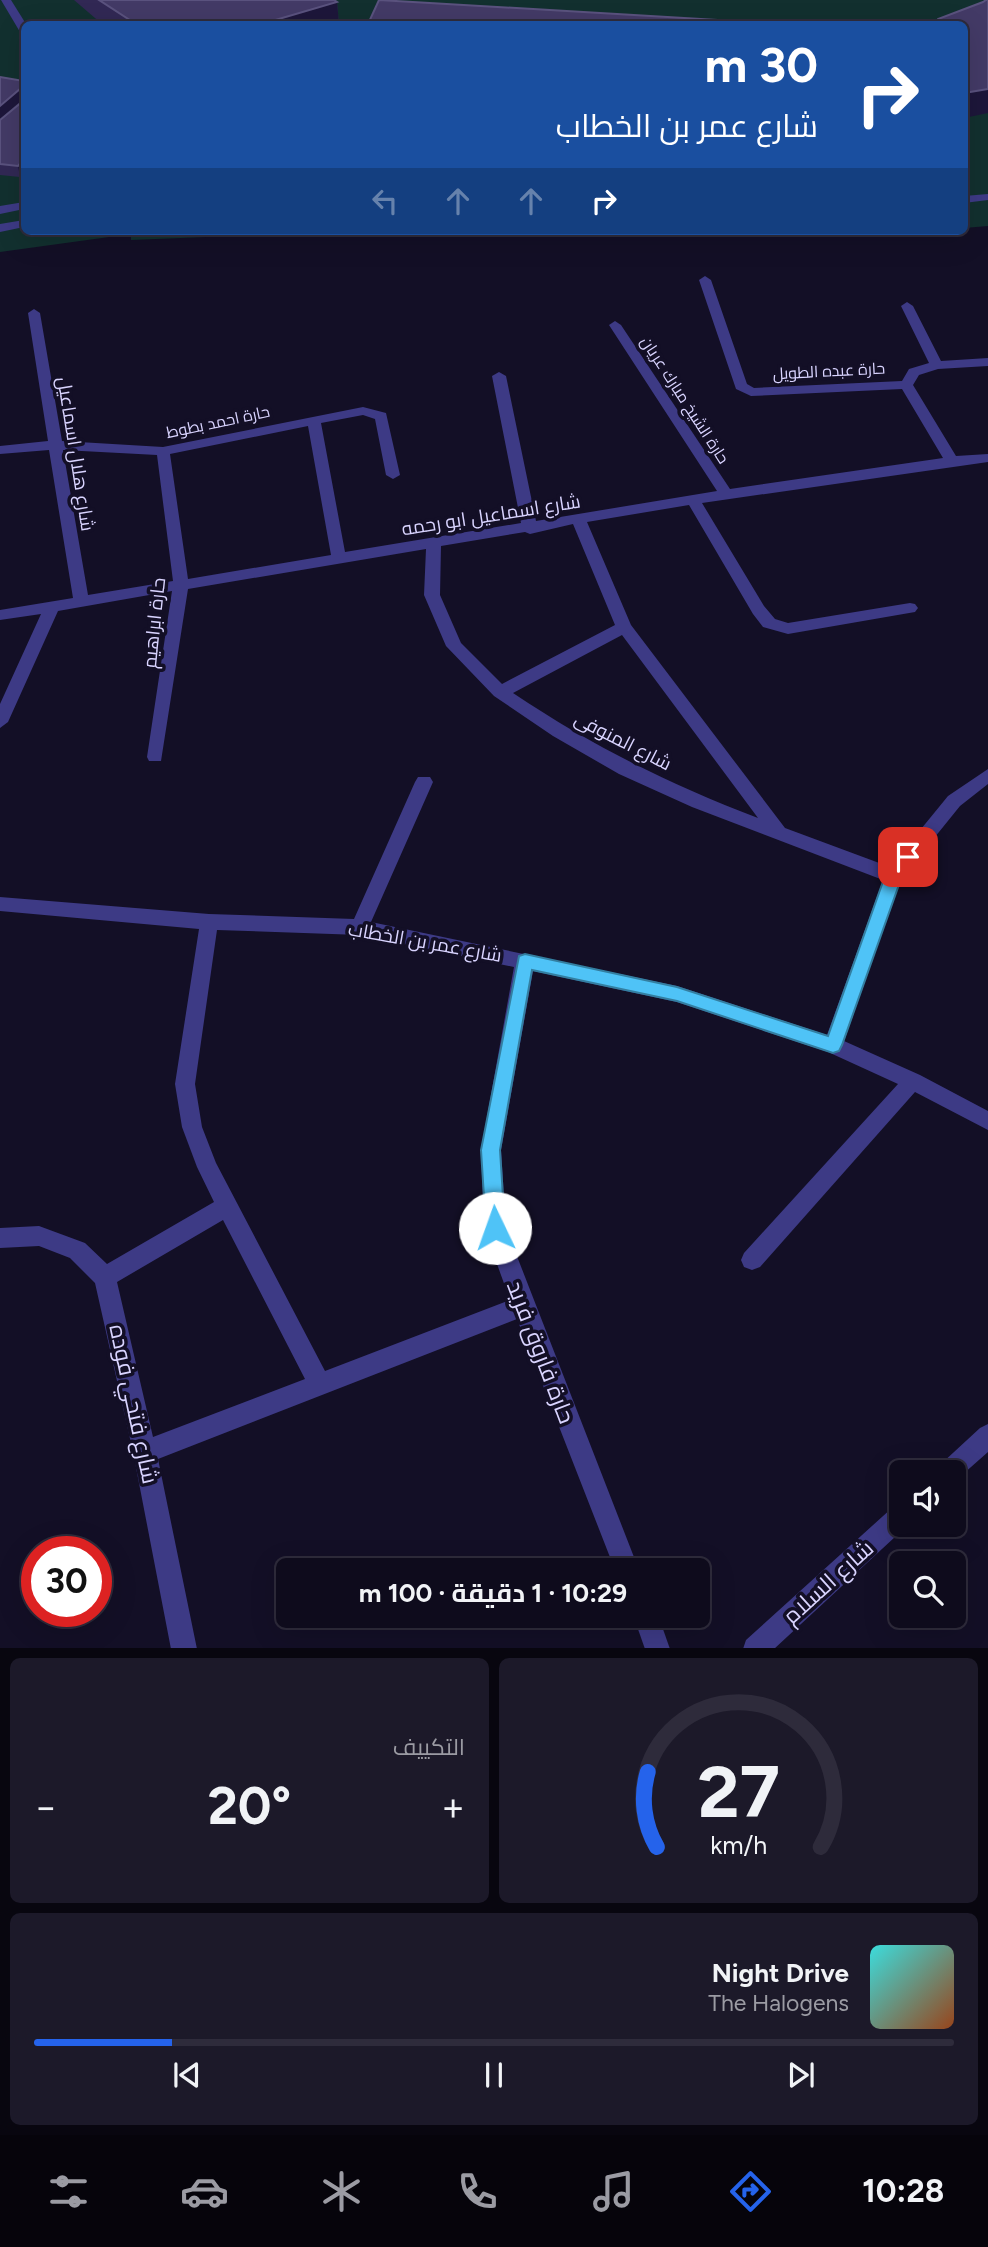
<!DOCTYPE html>
<html lang="ar">
<head>
<meta charset="utf-8">
<style>
	:root { --surface:#0e0b1c; --page:#1c1929; --text:#f1f3f6; --muted:#9b9ba3; --line:#2e2b3b; --accent:#2563eb }
	body { margin:0; font-family:Figtree,Cairo,sans-serif; background:var(--page); color:var(--text); direction:rtl; height:100vh; display:flex; flex-direction:column; font-size:26px; white-space:nowrap }
	* { box-sizing:border-box; margin:0 }
	p { font-size:23px; color:var(--muted) }
	.icon { flex:none; width:38px; height:38px; fill:none; stroke:currentColor; stroke-width:2; stroke-linecap:round; stroke-linejoin:round }
	.map { position:relative; height:1648px; overflow:hidden; direction:ltr }
	.drawer { display:flex; flex-direction:column; gap:10px; padding:10px; background:#08060f; flex:1 }
	.drawer>* { flex:none }
	.banner { position:absolute; left:21px; top:21px; width:947px; height:214px; border-radius:10px; box-shadow:0 7px 28px #0002,0 0 0 2px var(--line); direction:rtl; background:#1a4fa0; color:#fff; overflow:hidden }
	.buttons { position:absolute; left:889px; top:1460px; display:grid; gap:14px }
	.buttons a { display:grid; place-items:center; width:77px; height:77px; border-radius:10px; background:var(--surface); box-shadow:0 7px 28px #0002,0 0 0 2px var(--line); font-size:35px }
	.speed { position:absolute; left:21px; top:1536px; display:flex; gap:14px; font-size:35px; font-weight:700; text-align:center }
	.speed>* { display:grid; place-content:center; width:91px; height:91px; border-radius:50%; background:var(--surface); box-shadow:0 7px 28px #0002,0 0 0 2px var(--line); line-height:1 }
	.speed .limit { border:10px solid #d22; background:#fff; color:#111 }
	.pin { position:absolute; display:grid; place-items:center; width:60px; height:60px; color:#fff; margin:-30px; border-radius:14px; box-shadow:0 4px 10px #0006 }
	.me { position:absolute; width:77px; margin:-38px; rotate:357deg; stroke-linejoin:round; filter:drop-shadow(0 0 5px #0008) }
	.turn { display:flex; align-items:center; gap:24px; height:147px; padding:0 35px; font-size:32px }
	.turn .icon { width:91px; height:91px; stroke-width:2.5 }
	.turn b { display:block; font-size:49px; line-height:60px }
	.lanes { display:flex; align-items:center; height:66px; padding:0 35px; background:#0003; justify-content:center; gap:35px; direction:ltr }
	.lanes .off { opacity:.35 }
	.big { font-size:52px; font-weight:700; line-height:1.1 }
	.drawer .tile { flex:1; display:flex; flex-direction:column; justify-content:center; gap:10px; min-width:0; padding:0 24px; border-radius:10px; background:var(--page) }
	.drawer .dial { align-items:center; gap:0 }
	.dial svg { height:182px; overflow:visible; fill:none; stroke:var(--line); stroke-width:7; stroke-linecap:round; text-anchor:middle }
	.dial text { fill:var(--text); stroke:none }
	.song { display:flex; align-items:center; gap:21px }
	.cover { width:84px; height:84px; border-radius:10px; background:linear-gradient(135deg,hsl(180 70% 55%),hsl(20 70% 35%)) }
	.played { height:7px; border-radius:4px; background:linear-gradient(90deg,var(--accent) 15%,var(--line) 15%) }
	.keys { display:flex; justify-content:space-around; direction:ltr }
	.heat { display:flex; justify-content:space-between; align-items:center; font-size:38px; direction:ltr }
	.drawer .tiles { flex:1; display:grid; gap:10px; grid-template-columns:1fr 1fr }
	.tile:last-child { grid-column:span 2 }
	.trip { position:absolute; left:276px; top:1558px; width:434px; height:70px; border-radius:10px; background:var(--surface); box-shadow:0 7px 28px #0002,0 0 0 2px var(--line); font-weight:700; line-height:70px; text-align:center; direction:rtl }
	.tabs { display:flex; height:112px; justify-content:space-around; align-items:center; background:#06040b; color:var(--muted) }
	.tabs .icon { width:49px; height:49px }
	.tabs .selected { color:var(--accent) }
	.tabs b { font-size:32px; color:var(--text) }
	.map>svg:first-child { display:block }
</style>
</head>
<body>
<div class="map">
<svg width="988" height="1649" viewBox="0 0 988 1649">
	<rect width="100%" height="100%" fill="#130f26"/>
	<polygon fill="#12302f" points="0,0 988,0 988,226 964,228 964,24 24,24 24,231 923,231 662,237 498,232 336,232 131,240 131,234 0,252"/>
	<g fill="none" stroke-linecap="round" stroke-linejoin="round">
		<g fill="#3d3a85" fill-rule="evenodd">
			<polygon points="1,0 11,0 26,24 24,33 20,32"/>
			<polygon points="988,194 988,200 964,203 964,196"/>
			<polygon points="24,202 24,209 0,214 0,206"/>
			<polygon points="24,220 24,227 0,232 0,224"/>
		</g>
		<g fill="#3d3a85" fill-rule="evenodd">
			<path d="M 705,276 L 711,280 L 747,384 L 754,388 L 902,381 L 909,369 L 929,363 L 901,306 L 907,302 L 913,306 L 941,361 L 988,358 L 988,366 L 938,369 L 919,375 L 913,385 L 956,456 L 988,454 L 988,462 L 702,503 L 764,606 L 775,619 L 788,623 L 910,603 L 915,604 L 918,608 L 915,612 L 788,634 L 763,627 L 753,614 L 689,505 L 587,522 L 631,625 L 785,828 L 890,867 L 948,796 L 988,769 L 988,784 L 960,806 L 901,879 L 844,1041 L 920,1075 L 988,1111 L 988,1130 L 915,1092 L 760,1267 L 752,1270 L 744,1267 L 741,1260 L 744,1253 L 898,1084 L 828,1052 L 677,1002 L 533,971 L 501,1150 L 506,1228 L 639,1570 L 615,1570 L 517,1319 L 158,1459 L 197,1649 L 171,1649 L 133,1452 L 95,1283 L 70,1258 L 39,1246 L 0,1248 L 0,1228 L 39,1226 L 85,1243 L 107,1264 L 214,1202 L 197,1167 L 182,1127 L 175,1084 L 199,929 L 0,911 L 0,897 L 209,914 L 354,919 L 415,782 L 418,777 L 430,777 L 433,782 L 371,922 L 677,986 L 827,1035 L 883,880 L 692,807 L 619,774 L 553,736 L 494,696 L 446,646 L 424,595 L 426,549 L 188,589 L 161,761 L 149,761 L 147,757 L 172,591 L 58,611 L 8,722 L 0,728 L 0,704 L 41,614 L 0,620 L 0,610 L 73,598 L 49,450 L 0,454 L 0,446 L 48,441 L 28,313 L 34,309 L 40,313 L 62,441 L 163,447 L 363,407 L 386,413 L 400,475 L 393,479 L 386,475 L 375,419 L 363,415 L 321,423 L 345,552 L 521,523 L 492,376 L 499,372 L 506,376 L 536,521 L 717,491 L 609,325 L 615,321 L 621,325 L 730,489 L 943,458 L 902,389 L 751,396 L 736,389 L 699,280 ZM 308,426 L 331,555 L 188,579 L 170,454 ZM 63,450 L 157,455 L 173,581 L 88,595 ZM 573,524 L 615,625 L 502,684 L 461,643 L 440,595 L 441,546 L 525,532 L 530,534 ZM 622,635 L 758,818 C 669,784 592,746 513,693 ZM 217,930 L 360,935 L 514,967 L 481,1150 L 484,1228 L 510,1300 L 325,1371 L 216,1163 L 202,1127 L 195,1084 ZM 223,1220 L 305,1379 L 153,1437 L 117,1282 Z"/>
			<polygon points="988,1424 988,1452 954,1482 954,1472 937,1472 941,1464 980,1428"/>
			<polygon points="901,1503 901,1524 909,1524 774,1649 743,1649 746,1640 893,1507"/>
			<polygon points="633,1615 658,1615 670,1649 645,1649"/>
		</g>
	</g>
	<g fill="#312854">
		<polygon points="74,0 334,0 337,2 339,24 102,24"/>
		<polygon points="0,77 24,81 24,173 20,177 0,175 0,120 23,101 23,100 0,119"/>
	</g>
	<g fill="#1d163a">
		<polygon points="337,2 339,24 251,24"/>
		<polygon points="20,89 22,100 0,119 0,106"/>
		<polygon points="988,89 988,113 964,118 964,93"/>
		<polygon points="24,159 24,173 20,177 18,166"/>
	</g>
	<g fill="#433a66" stroke="#5a527e" stroke-width="2">
		<polygon points="99,0 334,0 337,2 272,21 251,24 136,24"/>
		<polygon points="379,0 786,24 368,24"/>
		<polygon points="986,0 988,0 988,89 964,93 964,24 935,24 938,19 983,2"/>
		<polygon points="0,77 24,81 24,159 18,166 0,164 0,120 23,101 23,90 20,89 0,106"/>
	</g>
	<polygon fill="#4fc3f7" stroke="#337fa1" stroke-width="2" points="908,851 917,857 901,879 842,1045 839,1051 833,1053 677,1001 532,970 500,1150 505,1228 502,1234 495,1237 489,1234 486,1228 481,1150 519,956 525,954 677,987 828,1036 885,876 903,853"/>
	<g text-anchor="middle" dominant-baseline="central" stroke-width="7" stroke-linejoin="round" paint-order="stroke">
		<g font-size="16" fill="#d9d4ff" stroke="#130f26">
			<text transform="translate(829 371) rotate(-3)">حارة عبده الطويل</text>
			<text transform="translate(685 400) rotate(57)">حارة الشيخ مبارك عريان</text>
			<text transform="translate(218 422) rotate(-12)">حارة احمد بطوط</text>
		</g>
		<g font-size="19" fill="#d9d4ff" stroke="#130f26">
			<text transform="translate(76 454) rotate(81)">شارع هلال اسماعيل</text>
			<text transform="translate(491 515) rotate(-9)">شارع اسماعيل ابو رحمه</text>
			<text transform="translate(154 623) rotate(-84)">حارة ابراهيم</text>
			<text transform="translate(623 741) rotate(27)">شارع المنوفى</text>
			<text transform="translate(425 942) rotate(10)">شارع عمر بن الخطاب</text>
		</g>
		<g font-size="23" fill="#d9d4ff" stroke="#130f26">
			<text transform="translate(541 1352) rotate(69)">حارة فاروق فريد</text>
			<text transform="translate(134 1404) rotate(78)">شارع فتحي فوده</text>
			<text transform="translate(828 1582) rotate(-42)">شارع السلام</text>
		</g>
	</g>
</svg>
<div class="buttons">
<a><svg class="icon" aria-label="sound" viewBox="0 0 24 24"><path d="M4 9h4l5-4v14l-5-4H4zM17 9q2 3 0 6"/></svg></a>
<a><svg class="icon" aria-label="search" viewBox="0 0 24 24"><circle cx="10" cy="10" r="6"/><path d="M15 15l6 6"/></svg></a>
</div>
<div class="speed"><div class="limit">30</div></div>
<div class="pin" style="left:908px;top:857px;background:#d93025"><svg class="icon" aria-label="arrive" viewBox="0 0 24 24"><path d="M6 21V4h12l-3 4 3 4H6"/></svg></div>
<svg class="me" style="left:495px;top:1228px" viewBox="-20 -20 40 40"><circle r="19" fill="#fff"/><path d="M0-13L10 11 0 6-10 11z" fill="#4fc3f7"/></svg>
<div class="trip">10:29 · 1 دقيقة · 100 m</div>
<div class="banner">
<div class="turn"><svg class="icon" aria-label="right" viewBox="0 0 24 24"><path d="M7 20v-9h11M14 6l5 5-5 5"/></svg><div><b>30 m</b>شارع عمر بن الخطاب</div></div>
<div class="lanes"><svg class="icon off" aria-label="left" viewBox="0 0 24 24"><path d="M17 20v-9H6M10 6l-5 5 5 5"/></svg><svg class="icon off" aria-label="ahead" viewBox="0 0 24 24"><path d="M12 20V5M6 11l6-6 6 6"/></svg><svg class="icon off" aria-label="ahead" viewBox="0 0 24 24"><path d="M12 20V5M6 11l6-6 6 6"/></svg><svg class="icon" aria-label="right" viewBox="0 0 24 24"><path d="M7 20v-9h11M14 6l5 5-5 5"/></svg></div>
</div>
</div>
<section class="drawer">
<div class="tiles">
<div class="tile dial"><svg viewBox="0 0 100 80">
<path d="M14 69A42 42 0 1 1 86 69"/>
<path d="M14 69A42 42 0 0 1 10 36" stroke="#2563eb"/>
<text x="50" y="56" font-size="32" font-weight="700">27</text>
<text x="50" y="72" font-size="11">km/h</text>
</svg></div>
<div class="tile"><p>التكييف</p>
<div class="heat"><a>−</a><b class="big">20°</b><a>+</a></div>
</div>
<div class="tile">
<div class="song"><i class="cover"></i><div><b>Night Drive</b><p>The Halogens</p></div></div>
<div class="played"></div>
<div class="keys"><svg class="icon" aria-label="previous" viewBox="0 0 24 24"><path d="M18 5L8 12l10 7zM5 5v14"/></svg><svg class="icon" aria-label="pause" viewBox="0 0 24 24"><path d="M8 5v14M16 5v14"/></svg><svg class="icon" aria-label="next" viewBox="0 0 24 24"><path d="M6 5l10 7-10 7zM19 5v14"/></svg></div>
</div>
</div>
</section>
<nav class="tabs">
<b>10:28</b>
<svg class="icon selected" aria-label="directions" viewBox="0 0 24 24"><path d="M12 3l9 9-9 9-9-9zM9 14v-3h6M13 9l2 2-2 2"/></svg>
<svg class="icon" aria-label="music" viewBox="0 0 24 24"><path d="M9 18V5l10-2v13"/><circle cx="6" cy="18" r="3"/><circle cx="16" cy="16" r="3"/></svg>
<svg class="icon" aria-label="phone" viewBox="0 0 24 24"><path d="M5 4h4l2 5-3 2q2 4 5 5l2-3 5 2v4C11 20 4 13 5 4z"/></svg>
<svg class="icon" aria-label="climate" viewBox="0 0 24 24"><path d="M12 3v18M4 7l16 10M4 17L20 7"/></svg>
<svg class="icon" aria-label="car" viewBox="0 0 24 24"><path d="M5 17H2v-5l4-1 3-4h7l3 4 3 1v5h-3M9 17h6M6 11h13"/><circle cx="7" cy="17" r="2"/><circle cx="17" cy="17" r="2"/></svg>
<svg class="icon" aria-label="filters" viewBox="0 0 24 24"><path d="M4 7h16M4 17h16"/><circle cx="9" cy="7" r="2"/><circle cx="15" cy="17" r="2"/></svg>
</nav>
</body>
</html>
